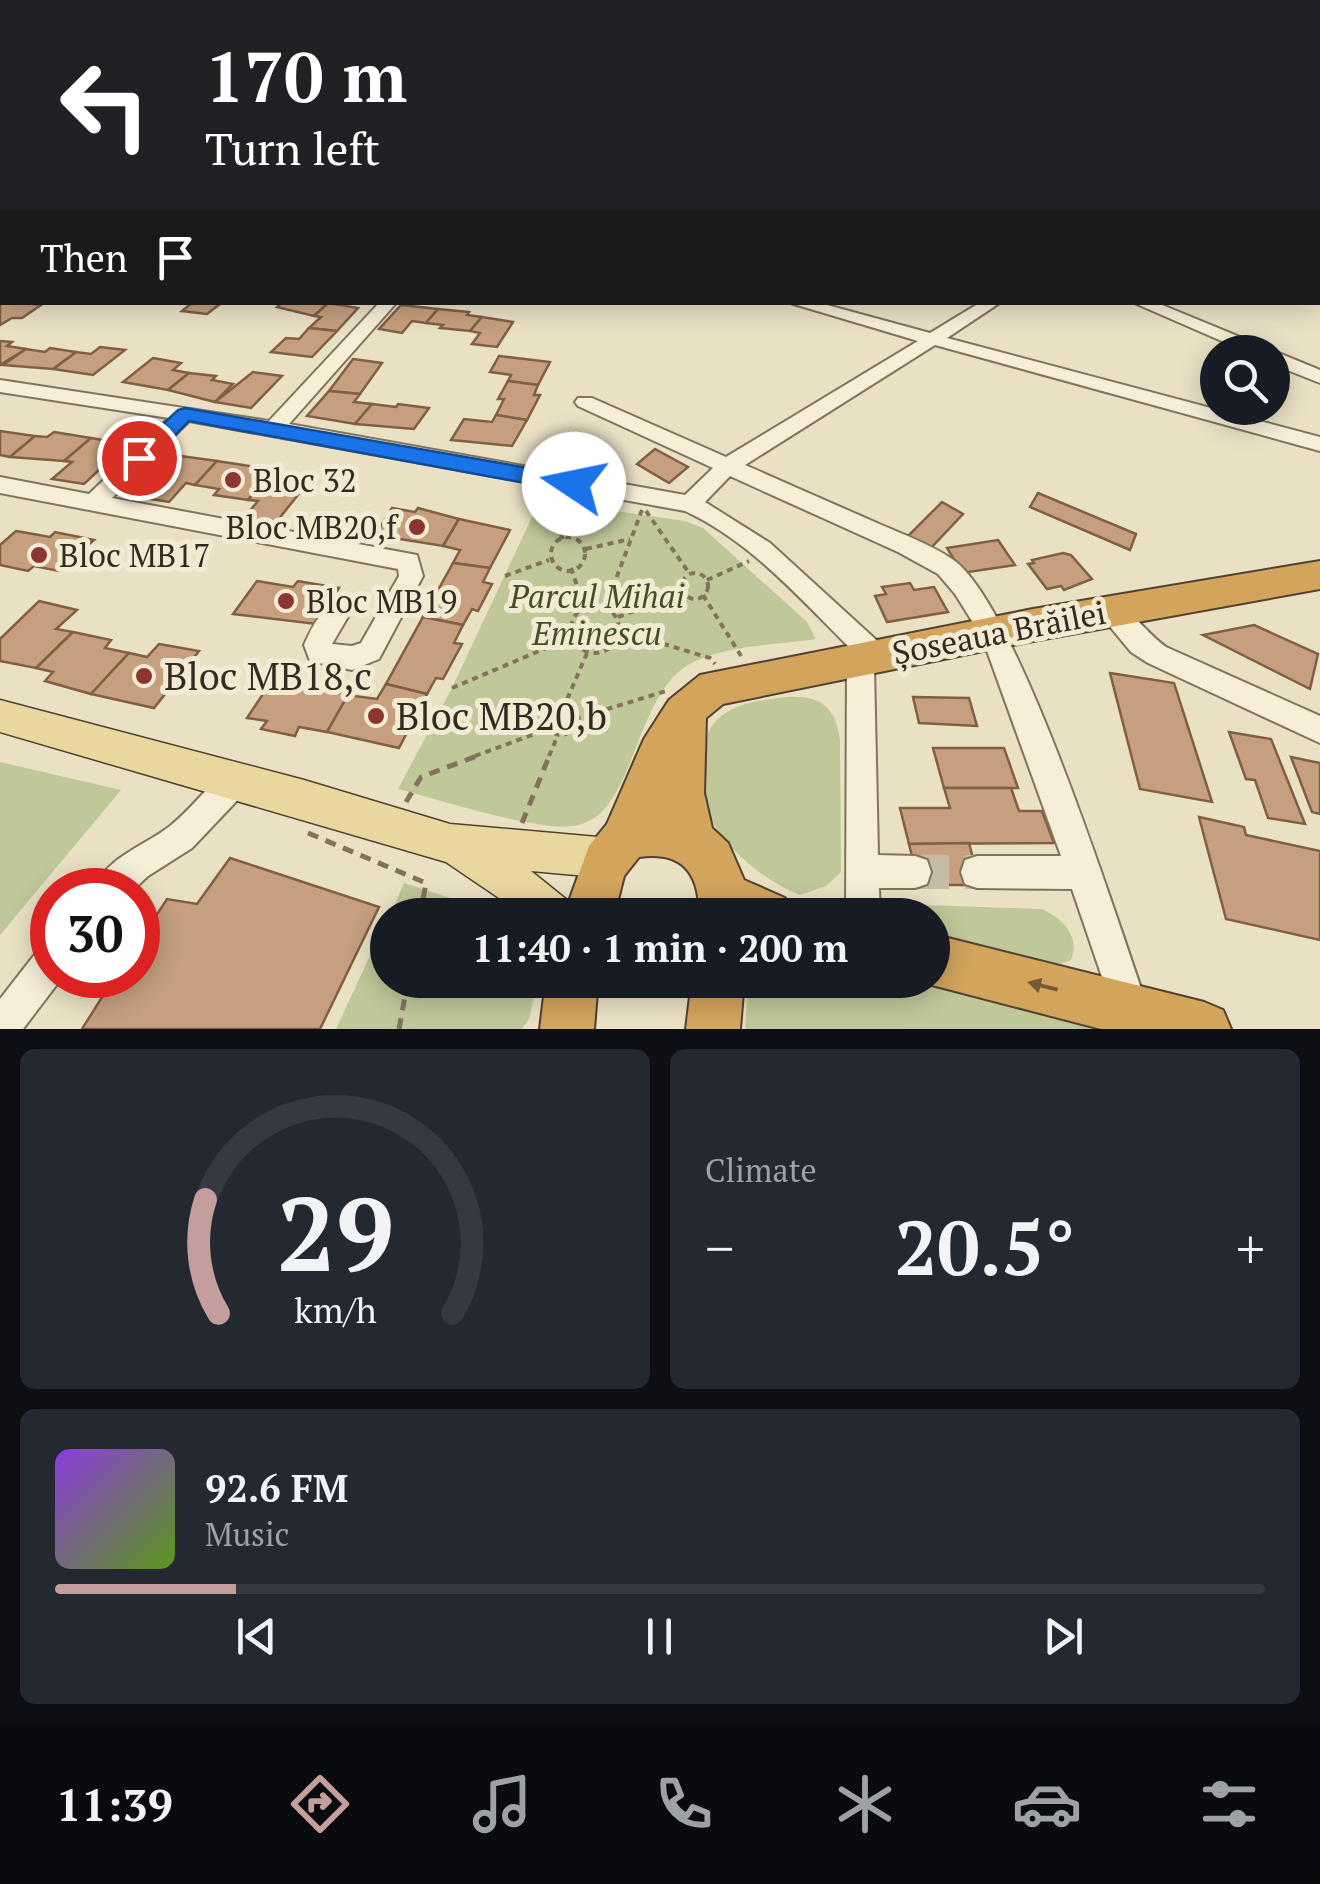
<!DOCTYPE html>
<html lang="en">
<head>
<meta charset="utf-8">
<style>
	:root { --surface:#171b24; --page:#242831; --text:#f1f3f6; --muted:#9ea1a6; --line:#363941; --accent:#c49e9d }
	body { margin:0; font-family:"PT Serif",serif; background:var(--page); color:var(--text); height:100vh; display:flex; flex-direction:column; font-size:38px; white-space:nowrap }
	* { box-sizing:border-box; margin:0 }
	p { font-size:32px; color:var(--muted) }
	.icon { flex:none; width:55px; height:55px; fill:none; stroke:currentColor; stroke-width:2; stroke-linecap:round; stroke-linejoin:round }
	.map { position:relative; height:1029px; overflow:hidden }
	.details { display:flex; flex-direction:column; gap:20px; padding:20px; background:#0d0f14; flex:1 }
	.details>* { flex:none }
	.hud { position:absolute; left:0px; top:0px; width:1320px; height:305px; box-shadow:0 5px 25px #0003; background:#202124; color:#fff; overflow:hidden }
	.tools { position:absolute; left:1200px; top:335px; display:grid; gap:20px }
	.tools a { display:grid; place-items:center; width:90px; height:90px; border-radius:50%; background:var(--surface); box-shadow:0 5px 25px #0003; font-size:50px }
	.speed { position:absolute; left:30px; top:868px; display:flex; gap:20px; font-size:50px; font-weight:700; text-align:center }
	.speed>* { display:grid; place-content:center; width:130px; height:130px; border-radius:50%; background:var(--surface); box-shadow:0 5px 25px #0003; line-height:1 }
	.speed .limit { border:15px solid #d22; background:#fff; color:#111 }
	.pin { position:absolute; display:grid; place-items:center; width:85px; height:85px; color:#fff; margin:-42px; border:5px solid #fff; border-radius:50%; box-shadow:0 2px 10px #0007 }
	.me { position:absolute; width:110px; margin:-55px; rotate:281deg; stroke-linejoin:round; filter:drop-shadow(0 0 8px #0008) }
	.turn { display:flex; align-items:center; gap:35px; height:210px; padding:0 40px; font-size:45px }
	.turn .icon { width:130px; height:130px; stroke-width:2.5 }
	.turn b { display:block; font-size:70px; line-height:85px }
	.then { display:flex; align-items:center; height:95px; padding:0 40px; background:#0003; gap:20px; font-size:38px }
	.big { font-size:75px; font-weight:600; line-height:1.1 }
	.details .tile { flex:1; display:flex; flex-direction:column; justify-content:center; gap:15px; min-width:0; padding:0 35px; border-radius:15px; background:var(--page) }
	.details .dial { align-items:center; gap:0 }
	.dial svg { height:260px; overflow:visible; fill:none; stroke:var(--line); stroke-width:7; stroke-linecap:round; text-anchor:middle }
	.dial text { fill:var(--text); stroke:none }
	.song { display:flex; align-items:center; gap:30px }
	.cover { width:120px; height:120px; border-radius:15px; background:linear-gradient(135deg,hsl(270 70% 55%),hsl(90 70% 35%)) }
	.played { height:10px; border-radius:5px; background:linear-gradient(90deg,var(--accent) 15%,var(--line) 15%) }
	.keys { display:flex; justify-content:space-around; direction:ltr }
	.heat { display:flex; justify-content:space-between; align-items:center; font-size:55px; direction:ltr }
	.details .tiles { flex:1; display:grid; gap:20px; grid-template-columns:1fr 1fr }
	.tile:last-child { grid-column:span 2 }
	.trip { position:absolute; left:370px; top:898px; width:580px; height:100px; border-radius:50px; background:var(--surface); box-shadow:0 5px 25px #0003; font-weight:600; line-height:100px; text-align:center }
	.tabs { display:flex; height:160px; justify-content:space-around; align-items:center; background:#090b0e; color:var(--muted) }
	.tabs .icon { width:70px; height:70px }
	.tabs .on { color:var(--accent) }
	.tabs b { font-size:45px; color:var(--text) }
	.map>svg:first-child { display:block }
</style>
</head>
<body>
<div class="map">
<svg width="1320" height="1029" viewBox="0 0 1320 1029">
	<rect width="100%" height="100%" fill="#eae1c5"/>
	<g fill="#c0c799">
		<path d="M 540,500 L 685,521 L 703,528 L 807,622 L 816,639 C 776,645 723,645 688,665 C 634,697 635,813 578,825 C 543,834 438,799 398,789 L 452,688 Z"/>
		<path d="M 786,697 C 819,695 835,705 840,739 L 841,872 L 826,886 L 800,895 C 745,873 677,807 704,743 C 708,733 712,723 720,717 C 738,702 764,700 786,697 Z"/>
		<polygon points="0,762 121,790 0,935"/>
		<polygon points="404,883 502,915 390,915"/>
		<path d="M 896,904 L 1041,909 C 1062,917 1081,937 1071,960 L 1052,967 L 933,936 L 932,915 L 887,915 L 888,908 Z"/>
		<polygon points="387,919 388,980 538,980 529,1019 522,1029 336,1029"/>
		<polygon points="748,980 930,980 1131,1029 745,1029"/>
	</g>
	<g fill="#c59f7e" stroke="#805f44" stroke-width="2.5">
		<polygon points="3,302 18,302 41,305 22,318 12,318 0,325 0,305"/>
		<polygon points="193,302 234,302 220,304 207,314 182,311"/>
		<polygon points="282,302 323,302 328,303 314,316 277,307"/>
		<polygon points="328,303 358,308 337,331 309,328 321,317 314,316"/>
		<polygon points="401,305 438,309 426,323 412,321 402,333 379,329"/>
		<polygon points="438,309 469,312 467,315 482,317 470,331 440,328 443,325 426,323"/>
		<polygon points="482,317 513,322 497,347 472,344 480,333 470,331"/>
		<polygon points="309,328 337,331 312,357 271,352 286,338 299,339"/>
		<polygon points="0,341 12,342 7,346 26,349 0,365"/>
		<polygon points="100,347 125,350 93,375 53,369 76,352 91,354"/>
		<polygon points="50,348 76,352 53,369 3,365 26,349 45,352"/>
		<polygon points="499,356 550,362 538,385 508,381 511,375 490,372"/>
		<polygon points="153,358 181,363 173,370 189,373 168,390 123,382"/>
		<polygon points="353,359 382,363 360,394 329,391"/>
		<polygon points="253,372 282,376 251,408 215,402"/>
		<polygon points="189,373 216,376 212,380 233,384 215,402 168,390"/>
		<polygon points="508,381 538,385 534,395 540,395 527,420 496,415 504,399 498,399"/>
		<polygon points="329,391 360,394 354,402 372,404 355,424 307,416"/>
		<polygon points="372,404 396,407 398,404 429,408 414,429 355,424"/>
		<polygon points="496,415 527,420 512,446 451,440 464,419 492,422"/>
		<polygon points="0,431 35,436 10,457 0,455"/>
		<polygon points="54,432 91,438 64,461 10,457 35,436 47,437"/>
		<polygon points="91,438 127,444 84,484 52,479 72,462 64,461"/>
		<polygon points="655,449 688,467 669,483 637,464"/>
		<polygon points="173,455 217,461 195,485 186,483 169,502 132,496"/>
		<polygon points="217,461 256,467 252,472 270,474 248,500 214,495 219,489 195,485"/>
		<polygon points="270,474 309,481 274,525 242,520 258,501 248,500"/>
		<polygon points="1038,493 1136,534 1130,550 1030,507"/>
		<polygon points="942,502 963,514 930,549 908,536"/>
		<polygon points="392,508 415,512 418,508 459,519 443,546 375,535"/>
		<polygon points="459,519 510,530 490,568 453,563 460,550 443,546"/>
		<polygon points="16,531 50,537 55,532 94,540 59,571 34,566 28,571 0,565 0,545"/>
		<polygon points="998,540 1015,565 962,573 947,548"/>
		<polygon points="1063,553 1071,555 1092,579 1064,590 1061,586 1047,589 1028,564 1034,563 1032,560"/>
		<polygon points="453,563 490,568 483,582 492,584 478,611 472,609 463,625 423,617"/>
		<polygon points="257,581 293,587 298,581 339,588 316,624 233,614"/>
		<polygon points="910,583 914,590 934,587 948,612 887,622 875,596 886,594 882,587"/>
		<polygon points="39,601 77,610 56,629 73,632 36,668 0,661 0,639"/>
		<polygon points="423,617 463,625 454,643 462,644 443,679 436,678 427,694 386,684"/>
		<polygon points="1254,625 1318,654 1310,689 1203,635"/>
		<polygon points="73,632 111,640 105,648 129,653 91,694 45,681 53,672 36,668"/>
		<polygon points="159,644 199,651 154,708 91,694 129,653 147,657"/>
		<polygon points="1110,673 1174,683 1212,802 1140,789"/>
		<polygon points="273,679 348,695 327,732 299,727 295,736 261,729 267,721 247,718"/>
		<polygon points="386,684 427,694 399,748 327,732 348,695 377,699"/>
		<polygon points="913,697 969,698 977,726 919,723"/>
		<polygon points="1229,732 1271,739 1305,824 1268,818 1255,780 1246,779"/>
		<polygon points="933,748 1004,748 1018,788 944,788"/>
		<polygon points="1291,757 1320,763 1320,814 1312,812"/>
		<polygon points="944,788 1011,788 1019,811 1042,811 1054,843 909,844 900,808 950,808"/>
		<polygon points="1199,817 1244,827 1246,835 1320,851 1320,940 1226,919"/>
		<polygon points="969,843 980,885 919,885 909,844"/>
		<polygon points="230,858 379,907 320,1029 82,1029 116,975 138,975 138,943 167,899 197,904"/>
	</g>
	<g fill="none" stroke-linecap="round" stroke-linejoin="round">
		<polyline stroke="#c6bca4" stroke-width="34" stroke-dasharray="34 16" stroke-linecap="butt" points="915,872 977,872"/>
		<g stroke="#83735c" stroke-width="4">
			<g id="minor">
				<polygon points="0,140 2,141 2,147 0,148"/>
				<polygon points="1320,148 1320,156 1318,155 1318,149"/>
				<rect x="0" y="226" width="2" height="9"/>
				<rect x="1318" y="246" width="2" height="9"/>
				<polygon points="2,284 2,294 0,295 0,285"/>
				<path d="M 380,302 L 397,302 L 289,424 L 685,495 L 713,468 L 578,406 L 575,402 L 578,398 L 592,398 L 726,457 L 918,341 L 787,302 L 816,302 L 930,333 L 981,302 L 1001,302 L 947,338 L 1320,437 L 1320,451 L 935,345 L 745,465 C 789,484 833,504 877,523 C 902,534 930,544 952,559 C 1018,603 1117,921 1148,1008 L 1143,1021 L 1130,1026 L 1117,1021 L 1072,889 L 977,888 L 965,884 L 961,872 L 965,860 L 977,856 L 1061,856 L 982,637 L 955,594 L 938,574 L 898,552 L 730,476 L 705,502 L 770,543 L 885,648 L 889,656 L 885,664 L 874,667 L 878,855 L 915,856 L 927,860 L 931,872 L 927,884 L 915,888 L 879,888 L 880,915 L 846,915 L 847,659 L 852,650 C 801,600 752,542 685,511 L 189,421 L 112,498 L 417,555 L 423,576 L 379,659 L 352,670 L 310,661 L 304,645 C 312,628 323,600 345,608 L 349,615 L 332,644 L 352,646 L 361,643 L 399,576 L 398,569 L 0,493 L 0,477 L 89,494 L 169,418 L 0,392 L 0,380 L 269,421 Z"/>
				<polygon points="1132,302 1155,302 1320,370 1320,383 1272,364 1272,352 1247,352"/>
				<path d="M 1110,601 C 1131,608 1147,634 1166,647 L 1320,716 L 1320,743 L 1148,663 L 1131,652 L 1097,611 L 1101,604 Z"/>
				<path d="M 236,765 L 247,770 L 251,780 L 247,790 L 192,848 L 148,876 L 133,890 L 93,890 C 108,856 143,847 170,826 C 190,810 207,788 225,770 Z"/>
				<polygon points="52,944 52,975 64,975 23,1029 0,1029 0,999 39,949"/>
			</g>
		</g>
		<g stroke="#514130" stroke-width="3">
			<polygon id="major" points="0,700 304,780 450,824 609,838 623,844 629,858 623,872 609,878 531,871 567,900 573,915 524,915 446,862 0,732"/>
		</g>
		<g stroke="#514130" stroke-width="4">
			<g id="highway">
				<path d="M 1320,561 L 1320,589 L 1033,641 L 723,704 L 706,718 L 704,793 L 712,828 L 728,843 L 744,880 L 785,898 L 793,915 L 699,915 C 700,873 682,851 639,857 L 624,876 L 614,915 L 564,915 L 589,846 L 607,824 L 644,739 L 669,700 L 700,675 L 1033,609 Z"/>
				<polygon points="932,934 1204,1002 1223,1010 1231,1029 1101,1029 932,985 921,980 932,980"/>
				<polygon points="546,980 598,980 594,1029 540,1029"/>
				<polygon points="692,980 744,980 740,1029 686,1029"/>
			</g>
		</g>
		<g stroke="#83735c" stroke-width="4" stroke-dasharray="6 5" stroke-linecap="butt">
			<polyline points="542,495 563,539"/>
			<polyline points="646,511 689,573"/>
			<circle cx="568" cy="554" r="17"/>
			<polyline points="586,549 630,539"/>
			<polyline points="571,568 585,609"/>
			<circle cx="695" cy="586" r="13"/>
			<polyline points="505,576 549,560"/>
			<polyline points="707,580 749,561"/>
			<polyline points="703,595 743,659"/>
			<circle cx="595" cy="629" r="24"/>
			<polyline points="605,608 642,510"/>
			<polyline points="618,617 683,593"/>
			<polyline points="621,631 710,658 715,664"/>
			<polyline points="452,688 570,638"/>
			<circle cx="561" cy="722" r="13"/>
			<polyline points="563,709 587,653"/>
			<polyline points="575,719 666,691"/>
			<polyline points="475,756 548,729"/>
			<polyline points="549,756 558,735"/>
		</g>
		<g stroke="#83735c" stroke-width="5" stroke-dasharray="11 8" stroke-linecap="butt">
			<polyline points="406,802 421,777 482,754"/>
			<polyline points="522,823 550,754"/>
			<polyline points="308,833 426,883 420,915"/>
			<polyline points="399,1029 408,980"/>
		</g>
		<use href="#minor" fill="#f6eed7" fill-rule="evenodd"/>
		<use href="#major" fill="#ead69f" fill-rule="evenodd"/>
		<use href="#highway" fill="#d2a45c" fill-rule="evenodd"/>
	</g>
	<defs><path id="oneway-solid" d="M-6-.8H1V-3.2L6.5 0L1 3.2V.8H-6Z" transform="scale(2.5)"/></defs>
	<use fill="#745b37" href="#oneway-solid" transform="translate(1043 986) rotate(-166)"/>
	<linearGradient id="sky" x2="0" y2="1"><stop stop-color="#8db8d5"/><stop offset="0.47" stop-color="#f6f2e5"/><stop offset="1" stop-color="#f6f2e5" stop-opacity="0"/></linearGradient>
	<rect width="1320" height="274" fill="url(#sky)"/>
	<polygon fill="#1a73e8" stroke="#114b97" stroke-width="2.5" points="185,408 574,476 585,484 574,492 189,421 147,463 132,463 129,458 132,453 178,410"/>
	<g fill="#8d3531" stroke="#f2ebd3" stroke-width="4">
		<circle cx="233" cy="480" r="10"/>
		<circle cx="417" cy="527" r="10"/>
		<circle cx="39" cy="555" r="10"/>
		<circle cx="286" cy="601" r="10"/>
		<circle cx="144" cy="676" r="10"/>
		<circle cx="376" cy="716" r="10"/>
	</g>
	<g text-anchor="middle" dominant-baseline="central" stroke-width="10" stroke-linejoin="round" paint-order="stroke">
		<g font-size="32" fill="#352a1f" stroke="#f2ebd3" text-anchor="start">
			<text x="253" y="480">Bloc 32</text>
			<text x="397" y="527" text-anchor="end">Bloc MB20,f</text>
			<text x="59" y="555">Bloc MB17</text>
			<text x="306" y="601">Bloc MB19</text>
		</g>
		<g font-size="32" font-style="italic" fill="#434f27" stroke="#f2ebd3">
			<text x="597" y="596">Parcul Mihai<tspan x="597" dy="37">Eminescu</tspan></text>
		</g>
		<g font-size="32" fill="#352a1f" stroke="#f2ebd3">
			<text transform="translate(999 632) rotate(-11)">Șoseaua Brăilei</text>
		</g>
		<g font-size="38" fill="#352a1f" stroke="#f2ebd3" text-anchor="start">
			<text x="164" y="676">Bloc MB18,c</text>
			<text x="396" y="716">Bloc MB20,b</text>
		</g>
	</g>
</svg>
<div class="tools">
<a><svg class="icon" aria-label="search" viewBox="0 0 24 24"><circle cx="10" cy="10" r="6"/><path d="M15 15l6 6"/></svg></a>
</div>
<div class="speed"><div class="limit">30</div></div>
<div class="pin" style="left:139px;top:458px;background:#d93025"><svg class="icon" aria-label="arrive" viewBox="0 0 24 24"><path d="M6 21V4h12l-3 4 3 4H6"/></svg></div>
<svg class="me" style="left:574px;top:484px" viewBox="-20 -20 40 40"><circle r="19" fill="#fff"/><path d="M0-13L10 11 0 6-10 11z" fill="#1a73e8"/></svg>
<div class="trip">11:40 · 1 min · 200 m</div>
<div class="hud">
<div class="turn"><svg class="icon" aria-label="left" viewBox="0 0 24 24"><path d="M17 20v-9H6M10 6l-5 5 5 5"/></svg><div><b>170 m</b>Turn left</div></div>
<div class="then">Then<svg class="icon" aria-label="arrive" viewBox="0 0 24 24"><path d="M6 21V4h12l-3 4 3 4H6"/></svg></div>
</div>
</div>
<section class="details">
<div class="tiles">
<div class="tile dial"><svg viewBox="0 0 100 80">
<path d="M14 69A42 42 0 1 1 86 69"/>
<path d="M14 69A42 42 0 0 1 10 34" stroke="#c49e9d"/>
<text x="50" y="56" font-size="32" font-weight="700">29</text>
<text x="50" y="72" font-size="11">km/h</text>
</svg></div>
<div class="tile"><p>Climate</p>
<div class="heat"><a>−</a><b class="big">20.5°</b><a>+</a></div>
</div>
<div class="tile">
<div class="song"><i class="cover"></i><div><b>92.6 FM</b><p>Music</p></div></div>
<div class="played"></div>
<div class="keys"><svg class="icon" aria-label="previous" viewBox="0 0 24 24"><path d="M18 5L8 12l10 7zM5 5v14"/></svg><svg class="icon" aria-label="pause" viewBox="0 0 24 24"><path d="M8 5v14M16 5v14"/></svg><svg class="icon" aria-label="next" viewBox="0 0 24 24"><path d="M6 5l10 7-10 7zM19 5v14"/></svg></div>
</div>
</div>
</section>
<nav class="tabs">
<b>11:39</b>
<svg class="icon on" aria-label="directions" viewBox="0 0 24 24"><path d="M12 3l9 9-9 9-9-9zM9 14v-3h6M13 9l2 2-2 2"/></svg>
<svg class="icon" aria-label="music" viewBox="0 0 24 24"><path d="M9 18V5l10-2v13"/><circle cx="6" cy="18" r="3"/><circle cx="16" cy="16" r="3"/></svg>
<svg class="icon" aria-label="phone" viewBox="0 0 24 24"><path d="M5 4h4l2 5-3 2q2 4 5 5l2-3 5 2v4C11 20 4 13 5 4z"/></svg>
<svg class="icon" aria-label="climate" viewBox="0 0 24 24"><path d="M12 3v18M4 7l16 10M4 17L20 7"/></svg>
<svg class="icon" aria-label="car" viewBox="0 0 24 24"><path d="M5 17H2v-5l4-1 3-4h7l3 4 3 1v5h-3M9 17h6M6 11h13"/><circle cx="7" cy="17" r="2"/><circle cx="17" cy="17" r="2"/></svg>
<svg class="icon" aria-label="filters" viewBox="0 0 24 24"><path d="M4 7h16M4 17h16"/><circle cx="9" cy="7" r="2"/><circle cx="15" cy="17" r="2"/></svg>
</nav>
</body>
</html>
